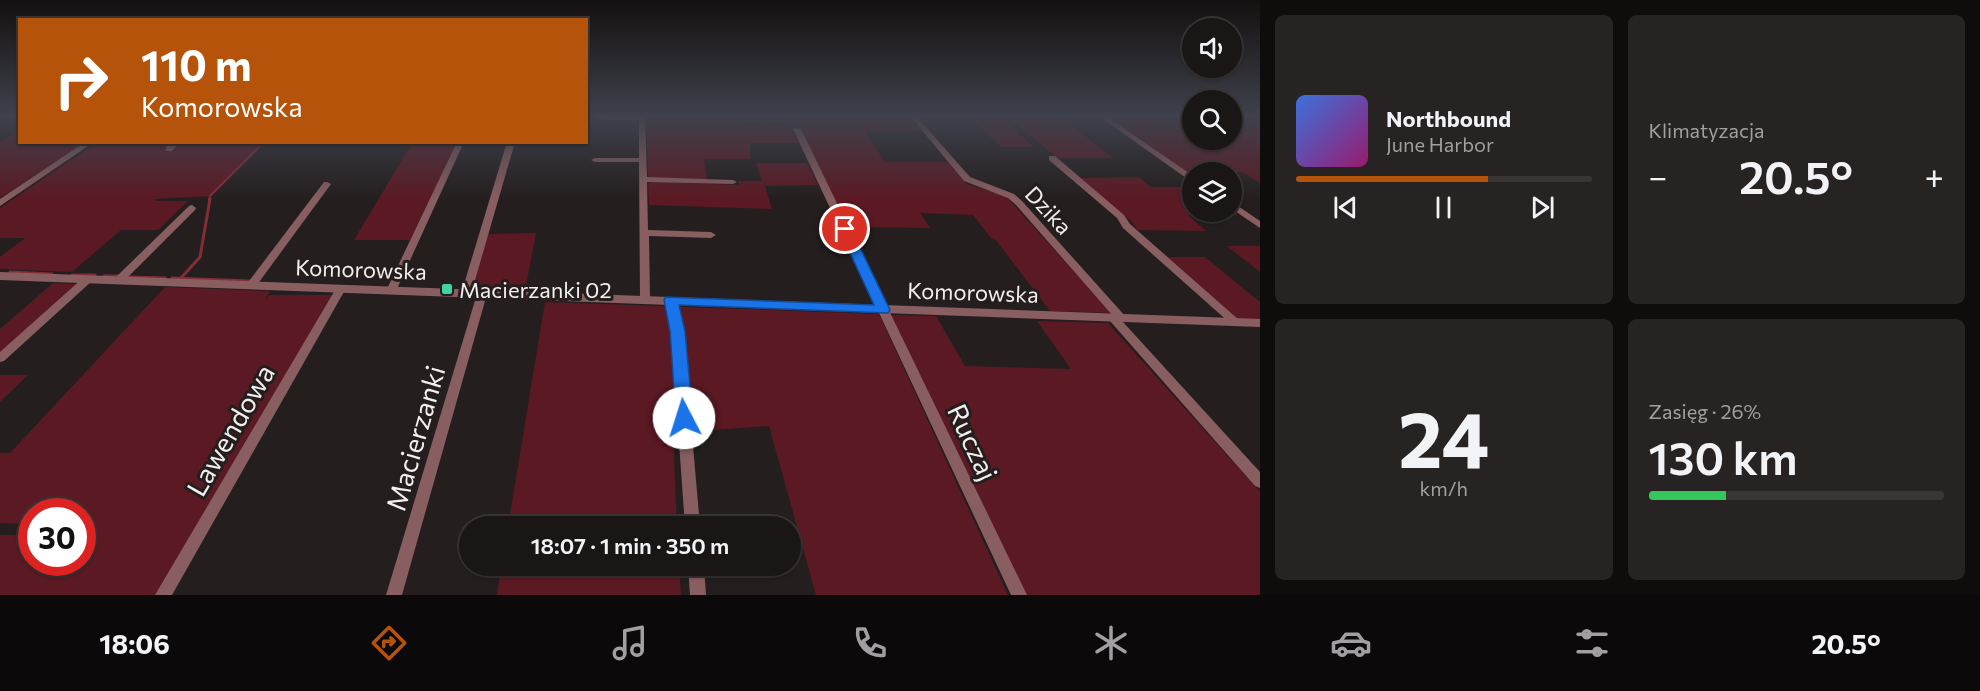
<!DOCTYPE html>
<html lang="pl">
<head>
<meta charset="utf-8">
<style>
	:root { --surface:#1b1616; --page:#282323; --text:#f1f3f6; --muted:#a09fa1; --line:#393535; --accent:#b45309 }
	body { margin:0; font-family:Commissioner,sans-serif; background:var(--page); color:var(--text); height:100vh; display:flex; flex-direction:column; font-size:22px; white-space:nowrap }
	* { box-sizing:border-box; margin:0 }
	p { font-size:20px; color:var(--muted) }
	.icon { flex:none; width:33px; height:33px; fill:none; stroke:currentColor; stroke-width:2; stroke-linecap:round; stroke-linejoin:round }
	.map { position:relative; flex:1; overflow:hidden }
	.sheet { display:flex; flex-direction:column; gap:15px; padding:15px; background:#0f0c0c; width:720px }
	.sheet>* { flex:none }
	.hud { position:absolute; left:18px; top:18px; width:570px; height:126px; border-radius:0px; box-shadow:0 2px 4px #0004,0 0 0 2px var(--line); background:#b45309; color:#fff; overflow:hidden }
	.tools { position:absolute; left:1182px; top:18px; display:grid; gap:12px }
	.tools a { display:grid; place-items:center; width:60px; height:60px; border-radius:50%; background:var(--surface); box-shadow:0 2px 4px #0004,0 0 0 2px var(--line); font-size:30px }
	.speed { position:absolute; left:18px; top:498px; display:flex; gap:12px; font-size:30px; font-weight:700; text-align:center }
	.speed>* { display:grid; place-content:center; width:78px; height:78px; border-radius:50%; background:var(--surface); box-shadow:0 2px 4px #0004,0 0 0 2px var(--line); line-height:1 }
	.speed .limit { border:9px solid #d22; background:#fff; color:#111 }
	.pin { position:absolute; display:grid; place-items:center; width:51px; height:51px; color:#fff; margin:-26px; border:3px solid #fff; border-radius:50%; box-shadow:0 2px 6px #0007 }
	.me { position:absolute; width:66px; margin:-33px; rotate:355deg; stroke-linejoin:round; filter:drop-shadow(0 0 4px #0008) }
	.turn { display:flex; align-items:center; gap:21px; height:126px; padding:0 24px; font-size:27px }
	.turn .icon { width:78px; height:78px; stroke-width:2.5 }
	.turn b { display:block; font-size:42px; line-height:51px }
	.big { font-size:45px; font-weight:600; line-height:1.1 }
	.sheet .tile { flex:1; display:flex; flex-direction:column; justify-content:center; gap:9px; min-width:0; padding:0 21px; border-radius:9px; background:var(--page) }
	.sheet .dial { align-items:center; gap:0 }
	.dial b { font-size:78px; line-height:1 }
	.song { display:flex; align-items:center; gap:18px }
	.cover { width:72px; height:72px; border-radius:9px; background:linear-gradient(135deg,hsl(220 70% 55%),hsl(320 70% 35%)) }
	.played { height:6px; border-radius:3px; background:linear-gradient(90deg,var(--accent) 65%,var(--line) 65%) }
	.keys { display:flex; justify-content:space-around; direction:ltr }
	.heat { display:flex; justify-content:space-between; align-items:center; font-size:33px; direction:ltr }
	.charge { height:9px; border-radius:4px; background:linear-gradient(90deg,#34c759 26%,var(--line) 0) }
	.sheet .tiles { flex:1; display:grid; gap:15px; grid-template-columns:repeat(2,1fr) }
	.trip { position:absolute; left:459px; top:516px; width:342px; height:60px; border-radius:30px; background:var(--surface); box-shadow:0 2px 4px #0004,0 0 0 2px var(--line); font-weight:600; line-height:60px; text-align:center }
	.tabs { display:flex; height:96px; justify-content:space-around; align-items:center; background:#0b0909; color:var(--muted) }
	.tabs .icon { width:42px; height:42px }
	.tabs .selected { color:var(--accent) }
	.tabs b { font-size:27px; color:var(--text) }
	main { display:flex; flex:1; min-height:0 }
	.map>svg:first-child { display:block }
</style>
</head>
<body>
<main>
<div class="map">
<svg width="1260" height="595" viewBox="0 0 1260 595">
	<rect width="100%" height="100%" fill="#241e1e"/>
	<g fill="#5b1923">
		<polygon points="646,117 740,117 744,126 789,126 798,143 750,143 750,159 704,159 707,180 653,178 648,176"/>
		<polygon points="780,117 911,118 922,131 865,132 885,162 948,162 966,184 1006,196 1111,313 1050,311 995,239 991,238 973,215 920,213 930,228 849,227 798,126 798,118 783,122"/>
		<polygon points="969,117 1001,117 1034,147 1001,147"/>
		<polygon points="1009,117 1061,117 1113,158 1057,158"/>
		<polygon points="1154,117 1192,117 1192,140 1232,140 1232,117 1260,117 1260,183 1242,172 1188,173 1111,120 1157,119"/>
		<polygon points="19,131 20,142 84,143 0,198 0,142"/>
		<polygon points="96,143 174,143 165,150 173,150 182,143 262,143 255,149 259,149 211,196 156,199 155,201 188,201 158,230 121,230 72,272 0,269 0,257 25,238 0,238 0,208"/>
		<polygon points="412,143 457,143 410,240 354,240"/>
		<polygon points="756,163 807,163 818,185 765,186 772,209 649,205 648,184 653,182 739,185 738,181 762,181"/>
		<polygon points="1138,177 1151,187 1192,187 1192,212 1232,210 1238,215 1188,215 1206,231 1138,230 1131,221 1079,178"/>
		<polygon points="536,233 525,291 479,290 472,286 487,234"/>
		<polygon points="1227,246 1260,246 1260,272"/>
		<polygon points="1168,257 1205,257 1260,302 1260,321 1238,320"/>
		<polygon points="53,283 76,284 0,353 0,329"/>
		<polygon points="165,287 270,291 265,300 269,295 332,295 157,595 0,595 0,535 31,535 32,562 82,562 82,512 32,512 31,524 0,523 0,453 10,453"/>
		<polygon points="545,302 879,314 1008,595 816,595 769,426 673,433 677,526 508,526"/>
		<polygon points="891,315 936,316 965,366 1071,369 1037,321 1108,323 1260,492 1260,595 1026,595"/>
		<polygon points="0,375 28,375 0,402"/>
		<polygon points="501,566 679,566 681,595 497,595"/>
	</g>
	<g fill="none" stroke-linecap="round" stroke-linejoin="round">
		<g stroke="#852c39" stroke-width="2">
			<polyline points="177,145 262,144"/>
			<polyline points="209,200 210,196 262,144 269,144"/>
		</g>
		<g stroke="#852c39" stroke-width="3">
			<polyline points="10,272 52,274"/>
			<polyline points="72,275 95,275"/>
			<polyline points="104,276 120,276"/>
			<polyline points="129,277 165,278"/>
			<polyline points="172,278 249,281"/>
			<polyline points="181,278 200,257 210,199"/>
		</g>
		<g fill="#885e60" fill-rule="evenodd">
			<polygon points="596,117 645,117 647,177 733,180 737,182 733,184 647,182 648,230 711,232 716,235 711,238 649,236 650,299 649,301 645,302 640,299 639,162 595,162 591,160 595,158 639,158 639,120 599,119"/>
			<polygon points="911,117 917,117 970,177 1014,194 1022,201 1126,317 1127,319 1123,322 1260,472 1260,488 1255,486 1110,321 1109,319 1113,316 1016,205 1008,198 964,181"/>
			<polygon points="1100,117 1107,117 1192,175 1192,180 1189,180"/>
			<polygon points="795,128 801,129 1027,595 1011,595 793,129"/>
			<polygon points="85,142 94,142 0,206 0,199"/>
			<polygon points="172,142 180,142 172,151 166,151 166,147"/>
			<polygon points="457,142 464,142 396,291 391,294 387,293 386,291"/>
			<polygon points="507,142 515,142 471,294 470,296 462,296 461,294"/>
			<polygon points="1049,156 1055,156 1124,215 1130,224 1239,320 1241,322 1239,324 1231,324 1123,228 1117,218 1049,160"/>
			<polygon points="324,182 327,182 331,184 254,289 246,289 245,287 246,285"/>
			<polygon points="1232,202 1260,221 1260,228 1232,209"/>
			<polygon points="192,205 196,208 195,210 123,282 115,282 114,280 115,278 189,206"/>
			<polygon points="88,276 92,277 93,279 92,281 4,361 0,362 0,352 84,277"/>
			<polygon points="340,287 345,290 172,595 155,595 335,290"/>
			<polygon points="482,291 487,294 402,595 386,595 477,294"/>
			<polygon points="671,297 676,300 683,331 700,526 685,526 671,331 666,300"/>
			<polygon points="688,566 704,566 706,595 690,595"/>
		</g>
		<polygon fill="#885e60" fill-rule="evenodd" points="0,272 1260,319 1260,327 0,280"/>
	</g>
	<linearGradient id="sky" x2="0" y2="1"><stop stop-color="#141010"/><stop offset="0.58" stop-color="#3f414c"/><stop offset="1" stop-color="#3f414c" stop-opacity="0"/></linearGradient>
	<rect width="1260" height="200" fill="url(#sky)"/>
	<polygon fill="#1a73e8" stroke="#114b97" stroke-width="1.5" points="845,226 851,229 890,310 888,313 679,305 685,331 693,418 690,422 678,422 676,418 670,331 664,300 666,297 874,305 839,229"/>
	<rect fill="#41d4a1" stroke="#241e1e" stroke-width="2" x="441" y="283" width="12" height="12" rx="3"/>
	<g text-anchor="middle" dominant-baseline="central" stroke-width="6" stroke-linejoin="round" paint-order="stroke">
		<g font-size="22" fill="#f4efef" stroke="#241e1e">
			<text transform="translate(1049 210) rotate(47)">Dzika</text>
			<text transform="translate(361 269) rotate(2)">Komorowska</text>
			<text transform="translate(973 292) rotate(2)">Komorowska</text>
		</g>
		<g font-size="22" fill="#f4efef" stroke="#241e1e" text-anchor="start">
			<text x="459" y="289">Macierzanki 02</text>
		</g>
		<g font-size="27" fill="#f4efef" stroke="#241e1e">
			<text transform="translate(230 430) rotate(-60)">Lawendowa</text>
			<text transform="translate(415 438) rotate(-74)">Macierzanki</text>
			<text transform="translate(973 442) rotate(65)">Ruczaj</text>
		</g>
	</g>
</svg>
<div class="tools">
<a><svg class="icon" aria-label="sound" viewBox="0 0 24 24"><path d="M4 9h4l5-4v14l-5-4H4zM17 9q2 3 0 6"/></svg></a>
<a><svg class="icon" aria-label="search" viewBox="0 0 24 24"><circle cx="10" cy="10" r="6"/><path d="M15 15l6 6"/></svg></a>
<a><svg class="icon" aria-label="layers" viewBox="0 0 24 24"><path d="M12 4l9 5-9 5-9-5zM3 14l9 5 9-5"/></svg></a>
</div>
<div class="speed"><div class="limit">30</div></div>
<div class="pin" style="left:845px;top:229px;background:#d93025"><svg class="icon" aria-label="arrive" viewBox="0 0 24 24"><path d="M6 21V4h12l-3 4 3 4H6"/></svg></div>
<svg class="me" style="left:684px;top:418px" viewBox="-20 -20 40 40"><circle r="19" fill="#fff"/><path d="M0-13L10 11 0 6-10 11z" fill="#1a73e8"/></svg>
<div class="trip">18:07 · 1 min · 350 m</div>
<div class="hud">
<div class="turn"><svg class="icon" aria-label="right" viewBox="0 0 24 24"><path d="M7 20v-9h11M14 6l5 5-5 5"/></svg><div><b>110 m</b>Komorowska</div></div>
</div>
</div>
<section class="sheet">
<div class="tiles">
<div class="tile">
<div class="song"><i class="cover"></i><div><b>Northbound</b><p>June Harbor</p></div></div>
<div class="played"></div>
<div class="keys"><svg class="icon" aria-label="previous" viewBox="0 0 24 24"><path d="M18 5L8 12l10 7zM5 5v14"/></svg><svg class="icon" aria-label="pause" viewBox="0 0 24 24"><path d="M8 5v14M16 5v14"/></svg><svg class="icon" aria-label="next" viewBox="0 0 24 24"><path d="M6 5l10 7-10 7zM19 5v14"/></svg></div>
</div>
<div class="tile"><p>Klimatyzacja</p>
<div class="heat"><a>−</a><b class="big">20.5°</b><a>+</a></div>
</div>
<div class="tile dial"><b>24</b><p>km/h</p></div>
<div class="tile"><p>Zasięg · 26%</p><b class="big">130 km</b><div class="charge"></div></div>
</div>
</section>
</main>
<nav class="tabs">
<b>18:06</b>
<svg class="icon selected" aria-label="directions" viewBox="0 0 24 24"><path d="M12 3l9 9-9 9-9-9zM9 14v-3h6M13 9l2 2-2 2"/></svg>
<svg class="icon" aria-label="music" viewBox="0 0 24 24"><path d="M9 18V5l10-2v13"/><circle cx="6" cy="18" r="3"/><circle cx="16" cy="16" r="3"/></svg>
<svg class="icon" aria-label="phone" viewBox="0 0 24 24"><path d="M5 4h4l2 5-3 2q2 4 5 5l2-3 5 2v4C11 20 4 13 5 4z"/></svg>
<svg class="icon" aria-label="climate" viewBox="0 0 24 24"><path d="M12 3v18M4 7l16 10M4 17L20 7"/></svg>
<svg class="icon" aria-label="car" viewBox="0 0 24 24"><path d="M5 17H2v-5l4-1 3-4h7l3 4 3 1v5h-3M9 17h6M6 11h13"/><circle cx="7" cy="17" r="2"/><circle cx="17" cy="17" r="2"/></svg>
<svg class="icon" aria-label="filters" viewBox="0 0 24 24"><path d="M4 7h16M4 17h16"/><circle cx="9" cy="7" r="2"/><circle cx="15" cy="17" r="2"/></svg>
<b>20.5°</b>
</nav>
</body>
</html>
